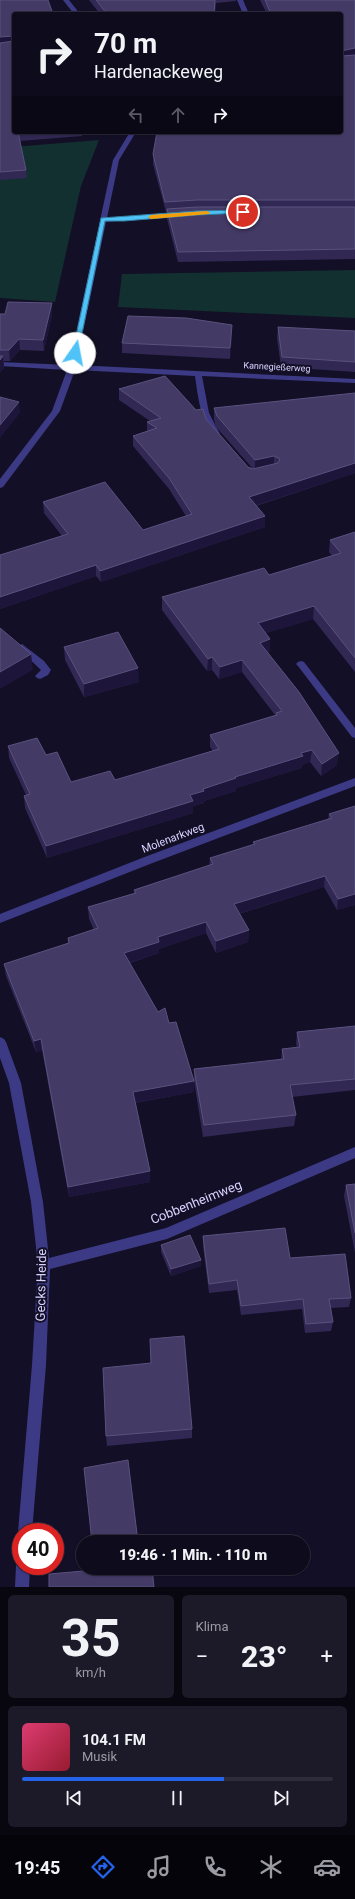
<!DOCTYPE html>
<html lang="de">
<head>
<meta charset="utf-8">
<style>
	:root { --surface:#0e0b1c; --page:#1c1929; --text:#f1f3f6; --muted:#9b9ba3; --line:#2e2b3b; --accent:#2563eb }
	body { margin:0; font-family:Roboto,sans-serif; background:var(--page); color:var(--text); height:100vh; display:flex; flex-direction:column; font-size:15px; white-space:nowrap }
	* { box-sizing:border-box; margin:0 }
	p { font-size:13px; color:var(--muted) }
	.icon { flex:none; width:22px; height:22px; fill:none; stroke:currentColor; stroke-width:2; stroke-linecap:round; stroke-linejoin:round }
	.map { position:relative; height:1587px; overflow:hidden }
	.panel { display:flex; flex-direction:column; gap:8px; padding:8px; background:#08060f; flex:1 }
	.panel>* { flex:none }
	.banner { position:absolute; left:12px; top:12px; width:331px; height:122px; border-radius:4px; box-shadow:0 1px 3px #0004,0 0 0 1px var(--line); background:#0e0b1c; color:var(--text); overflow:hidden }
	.speed { position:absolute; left:12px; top:1523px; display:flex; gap:8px; font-size:20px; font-weight:700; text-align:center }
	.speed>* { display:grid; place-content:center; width:52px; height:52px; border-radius:50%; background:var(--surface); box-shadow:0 1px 3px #0004,0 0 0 1px var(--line); line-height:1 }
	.speed .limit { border:6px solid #d22; background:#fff; color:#111 }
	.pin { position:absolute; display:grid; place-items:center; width:34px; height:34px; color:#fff; margin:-17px; border:2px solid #fff; border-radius:50%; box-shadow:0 1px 4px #0007 }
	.me { position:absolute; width:44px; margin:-22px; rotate:12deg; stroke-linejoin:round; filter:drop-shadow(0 0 3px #0008) }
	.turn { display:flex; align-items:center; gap:14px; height:84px; padding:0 16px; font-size:18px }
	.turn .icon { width:52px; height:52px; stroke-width:2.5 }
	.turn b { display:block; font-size:28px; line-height:34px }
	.lanes { display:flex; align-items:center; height:38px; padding:0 16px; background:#0003; justify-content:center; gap:20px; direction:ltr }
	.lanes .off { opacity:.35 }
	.big { font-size:30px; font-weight:800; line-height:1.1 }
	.panel .tile { flex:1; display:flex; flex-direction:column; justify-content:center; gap:6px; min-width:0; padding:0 14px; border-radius:6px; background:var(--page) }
	.panel .dial { align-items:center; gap:0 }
	.dial b { font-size:52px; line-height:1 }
	.song { display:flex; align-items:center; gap:12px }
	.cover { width:48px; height:48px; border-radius:6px; background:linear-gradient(135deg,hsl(340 70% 55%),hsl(350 70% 35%)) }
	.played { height:4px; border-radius:2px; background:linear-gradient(90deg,var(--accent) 65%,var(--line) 65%) }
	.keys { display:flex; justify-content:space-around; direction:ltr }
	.heat { display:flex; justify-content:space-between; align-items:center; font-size:22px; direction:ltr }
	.panel .tiles { flex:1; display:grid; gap:8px; grid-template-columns:1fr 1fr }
	.tile:last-child { grid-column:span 2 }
	.trip { position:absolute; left:76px; top:1535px; width:234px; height:40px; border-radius:20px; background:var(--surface); box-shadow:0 1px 3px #0004,0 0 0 1px var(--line); font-weight:800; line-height:40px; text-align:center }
	.dock { display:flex; height:64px; justify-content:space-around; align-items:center; background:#06040b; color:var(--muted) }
	.dock .icon { width:28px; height:28px }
	.dock .active { color:var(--accent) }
	.dock b { font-size:18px; color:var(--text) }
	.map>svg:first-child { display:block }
</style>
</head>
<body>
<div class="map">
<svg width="355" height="1587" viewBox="0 0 355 1587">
	<rect width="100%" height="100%" fill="#130f26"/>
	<g fill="#12302f">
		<polygon points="99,140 81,186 55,302 0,298 0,148"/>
		<polygon points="355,270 355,318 118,307 122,274"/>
	</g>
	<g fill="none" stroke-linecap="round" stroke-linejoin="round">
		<g fill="#3d3a85" fill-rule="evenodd">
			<polygon points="63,0 69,0 80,14 74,14"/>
			<polygon points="237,0 243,0 249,14 243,14"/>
			<path d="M 130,132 L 136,132 L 119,160 L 107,218 L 181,212 L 184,214 L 181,216 L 106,222 L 76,365 L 355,379 L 355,383 L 202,376 L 209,413 L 220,434 L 216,436 L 213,436 C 200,418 198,397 195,376 L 75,370 L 60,411 L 3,487 L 0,488 L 0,479 L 52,411 L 67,370 L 0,366 L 0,362 L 69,365 L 113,160 Z"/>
			<polygon points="22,644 44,661 51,670 48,675 40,679 37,678 35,676 41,670 19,649 17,647"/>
			<polygon points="301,661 304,662 355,728 355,738 352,737 298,666 296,664 298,662"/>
			<polygon points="355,778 355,786 150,864 0,923 0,914 142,858"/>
			<polygon points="0,1037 4,1039 6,1042 21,1083 43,1202 49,1258 166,1228 355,1147 355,1158 167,1239 50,1269 46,1365 32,1532 21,1532 21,1537 18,1532 32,1365 38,1265 31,1202 9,1083 0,1058"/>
			<polygon points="21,1560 21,1566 30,1566 29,1587 15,1587 16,1566 18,1561"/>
		</g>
	</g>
	<g fill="#312854">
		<polygon points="0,0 14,14 14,132 82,132 82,136 20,141 26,170 27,178 0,180"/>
		<polygon points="89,0 236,0 236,1 216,3 215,14 100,14"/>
		<polygon points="260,0 355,0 355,259 178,262 167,219 167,212 166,212 153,164 153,154 341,132 341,14 267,14"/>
		<polygon points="52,303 52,315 44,351 20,350 10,361 4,361 4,368 0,372 0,314 5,314"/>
		<polygon points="278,327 355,331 355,372 281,367 277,338"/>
		<polygon points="232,336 230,359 122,353 122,343"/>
		<polygon points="119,389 196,410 206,419 248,467 253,469 216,427 214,419 214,408 355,393 355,473 256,506 265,516 265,527 101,582 96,576 0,609 0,555 62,536 44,513 43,502 143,530 186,516 169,489 133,446 133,436 147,431 147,422 150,421 119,400"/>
		<polygon points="355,532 355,672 313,619 266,633 270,639 270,651 268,652 337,765 321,776 310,762 302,765 302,768 236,788 236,791 204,801 204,803 193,806 193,813 47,858 25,808 24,796 26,795 9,758 8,746 46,755 71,782 115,780 213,751 210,747 210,735 275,715 242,672 219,679 212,670 207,671 162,610 162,597 269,575 332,556 329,552 330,540"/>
		<polygon points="64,647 139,682 84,697 65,660"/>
		<polygon points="355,806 355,905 337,910 324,887 239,914 249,930 248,942 216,953 206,933 159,949 159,953 130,963 158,1012 169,1023 194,1092 135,1103 150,1171 150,1182 69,1197 42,1050 36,1052 6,976 4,964 68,943 68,938 94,930 89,919 88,907 134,893 134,890 209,866 210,858 253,845 253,842 328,819 329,814"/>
		<polygon points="355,1026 355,1090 292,1097 296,1115 294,1126 203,1137 194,1081 194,1069 281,1060 282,1049 297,1047 296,1044 297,1032"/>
		<polygon points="355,1184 355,1253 344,1196 346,1185"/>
		<polygon points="203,1236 290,1258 351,1298 349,1307 331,1308 333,1322 331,1331 305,1333 302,1309 241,1315 237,1290 209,1293 203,1246"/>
		<polygon points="161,1245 201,1266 171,1276 161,1252"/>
		<polygon points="150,1339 192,1429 192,1438 107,1446 106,1436 151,1363"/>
	</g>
	<g fill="#1d163a">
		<polygon points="13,36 14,44 0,45 0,37"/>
		<polygon points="355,48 355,58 341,60 341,51"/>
		<polygon points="52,303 52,315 44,351 43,340"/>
		<polygon points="232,325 232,336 230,359 230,348"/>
		<polygon points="19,339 20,350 10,361 9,350"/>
		<polygon points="3,356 4,368 0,372 0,360"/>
		<polygon points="19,402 20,413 0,438 0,425"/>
		<polygon points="274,456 274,467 255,470 255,460"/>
		<polygon points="355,463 355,473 248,508 249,497"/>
		<polygon points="265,516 265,527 101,582 100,571"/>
		<polygon points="96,565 96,576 0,609 0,597"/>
		<polygon points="314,606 313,619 257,636 258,623"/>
		<polygon points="270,639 270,651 259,655 260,643"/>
		<polygon points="31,654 33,670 0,689 0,672"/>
		<polygon points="212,657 212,670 207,671 208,659"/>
		<polygon points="242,660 242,672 219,679 220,667"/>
		<polygon points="138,668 139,682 84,697 84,684"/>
		<polygon points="312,750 310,762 302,765 302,768 236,788 236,791 204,801 204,803 193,806 193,813 47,858 46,846 190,795 203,789 235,777 301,753"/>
		<polygon points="339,753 337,765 321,776 322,764"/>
		<polygon points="325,876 324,887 234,915 234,904"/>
		<polygon points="355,894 355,905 337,910 338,899"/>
		<polygon points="206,922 206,933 159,949 159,953 125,964 124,953 158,937"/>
		<polygon points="249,930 248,942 216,953 216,941"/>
		<polygon points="41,1039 42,1050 36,1052 34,1041"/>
		<polygon points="194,1081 194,1092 133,1103 133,1092"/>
		<polygon points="150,1171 150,1182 69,1197 68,1187"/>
		<polygon points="201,1260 201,1266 171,1276 171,1269"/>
	</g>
	<g fill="#433a66" stroke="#5a527e">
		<polygon points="0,0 48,0 53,14 14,14 14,38 13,36 0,37"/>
		<polygon points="96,0 215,0 214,14 107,14"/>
		<polygon points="265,0 355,0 355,48 341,51 341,14 271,14"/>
		<polygon points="14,41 14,132 25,132 18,132 26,170 0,172 0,43"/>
		<polygon points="341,54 342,56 355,55 355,200 197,200 165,202 153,154 157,132 341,132"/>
		<polygon points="197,207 355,207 355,249 178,252 167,209"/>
		<polygon points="8,302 52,303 43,340 19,339 9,350 0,350 0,314 5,314"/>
		<polygon points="128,316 186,318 232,325 230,348 122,343"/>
		<polygon points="278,327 355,331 355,362 282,357"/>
		<polygon points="0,356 3,356 0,360"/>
		<polygon points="165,376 196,410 203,409 206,419 248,467 253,469 278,463 280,459 274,456 255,460 217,416 214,408 355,393 355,463 249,497 265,516 100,571 96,565 0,597 0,555 68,534 43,502 105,482 143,530 192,514 169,478 133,436 157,428 147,422 161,418 119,389"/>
		<polygon points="0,397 19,402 0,425"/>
		<polygon points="355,532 355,658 314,606 258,623 270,639 260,643 299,692 339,753 322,764 312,750 301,753 303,756 235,777 236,778 203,789 204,791 190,795 193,801 46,846 24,796 30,794 8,746 37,738 46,755 57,752 71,782 110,771 115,780 219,749 210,735 277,715 276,713 282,711 242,660 220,667 212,657 208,659 162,597 264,568 269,575 341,553 330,540"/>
		<polygon points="0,628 31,654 0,672"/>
		<polygon points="118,632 138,668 84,684 64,647"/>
		<polygon points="355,806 355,894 338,899 325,876 234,904 249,930 216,941 206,922 158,937 159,942 124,953 158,1012 165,1008 169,1023 176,1022 194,1081 133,1092 150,1171 68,1187 41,1039 34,1041 4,964 69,943 68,938 98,928 88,907 136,893 134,890 213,864 210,858 255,844 253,842 332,818 329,814"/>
		<polygon points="355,1026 355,1079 290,1085 296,1115 204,1125 194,1069 284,1059 282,1049 300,1047 297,1032"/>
		<polygon points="355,1184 355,1233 346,1185"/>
		<polygon points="285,1228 290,1258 345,1254 351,1298 329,1299 333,1322 306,1324 303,1299 241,1306 237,1280 209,1284 203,1236"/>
		<polygon points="190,1235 201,1260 171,1269 161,1245"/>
		<polygon points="184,1336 192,1429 106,1436 103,1368 151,1363 150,1339"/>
		<polygon points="128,1460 138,1542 92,1542 84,1468"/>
		<polygon points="94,1568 152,1568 154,1587 49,1587 49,1574 95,1570"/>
	</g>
	<polygon fill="#4fc3f7" stroke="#337fa1" points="243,210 245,210 245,213 197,215 124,221 105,221 78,353 72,355 101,218 197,211"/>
	<polygon fill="#f59e0b" points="207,211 210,213 209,214 151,219 148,217 151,215"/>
	<g text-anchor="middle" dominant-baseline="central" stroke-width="4" stroke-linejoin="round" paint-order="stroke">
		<g font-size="9" fill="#d9d4ff" stroke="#130f26">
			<text transform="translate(277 367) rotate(3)">Kannegießerweg</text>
		</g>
		<g font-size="11" fill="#d9d4ff" stroke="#130f26">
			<text transform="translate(173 838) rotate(-21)">Molenarkweg</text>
		</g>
		<g font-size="13" fill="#d9d4ff" stroke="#130f26">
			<text transform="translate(196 1202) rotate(-22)">Cobbenheimweg</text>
			<text transform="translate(41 1285) rotate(-89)">Gecks Heide</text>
		</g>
	</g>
</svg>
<div class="speed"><div class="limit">40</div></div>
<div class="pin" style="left:243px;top:212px;background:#d93025"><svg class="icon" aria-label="arrive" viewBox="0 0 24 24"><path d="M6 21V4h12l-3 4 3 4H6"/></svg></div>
<svg class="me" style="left:75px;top:353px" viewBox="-20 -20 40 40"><circle r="19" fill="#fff"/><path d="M0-13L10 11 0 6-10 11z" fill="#4fc3f7"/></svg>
<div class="trip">19:46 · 1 Min. · 110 m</div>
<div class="banner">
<div class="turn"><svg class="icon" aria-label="right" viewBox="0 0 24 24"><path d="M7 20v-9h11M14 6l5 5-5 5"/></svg><div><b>70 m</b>Hardenackeweg</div></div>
<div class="lanes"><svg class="icon off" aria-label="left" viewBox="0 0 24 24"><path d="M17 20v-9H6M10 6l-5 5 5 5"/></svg><svg class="icon off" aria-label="ahead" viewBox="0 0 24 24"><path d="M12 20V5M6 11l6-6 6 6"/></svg><svg class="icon" aria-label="right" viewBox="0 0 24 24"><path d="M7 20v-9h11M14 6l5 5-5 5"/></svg></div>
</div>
</div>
<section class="panel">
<div class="tiles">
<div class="tile dial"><b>35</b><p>km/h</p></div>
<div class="tile"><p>Klima</p>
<div class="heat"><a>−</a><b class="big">23°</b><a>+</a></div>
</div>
<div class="tile">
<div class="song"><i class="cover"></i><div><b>104.1 FM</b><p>Musik</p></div></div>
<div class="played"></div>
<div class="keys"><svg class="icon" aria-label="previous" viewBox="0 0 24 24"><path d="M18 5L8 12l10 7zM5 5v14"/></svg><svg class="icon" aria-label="pause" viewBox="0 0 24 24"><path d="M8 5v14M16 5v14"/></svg><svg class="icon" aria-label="next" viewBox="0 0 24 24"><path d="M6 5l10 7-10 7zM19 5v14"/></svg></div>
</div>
</div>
</section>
<nav class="dock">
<b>19:45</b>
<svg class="icon active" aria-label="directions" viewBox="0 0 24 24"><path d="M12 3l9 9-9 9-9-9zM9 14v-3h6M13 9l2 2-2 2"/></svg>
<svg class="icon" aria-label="music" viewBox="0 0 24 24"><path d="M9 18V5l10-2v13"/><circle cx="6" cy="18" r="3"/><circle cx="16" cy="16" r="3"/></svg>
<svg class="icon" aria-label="phone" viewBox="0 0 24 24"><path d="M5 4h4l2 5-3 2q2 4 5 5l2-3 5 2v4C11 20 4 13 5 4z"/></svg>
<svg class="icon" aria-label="climate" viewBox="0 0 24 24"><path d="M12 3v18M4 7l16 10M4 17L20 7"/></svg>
<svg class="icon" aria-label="car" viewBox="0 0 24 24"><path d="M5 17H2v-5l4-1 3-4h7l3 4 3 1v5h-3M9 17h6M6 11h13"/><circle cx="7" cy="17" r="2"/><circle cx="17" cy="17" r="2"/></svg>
</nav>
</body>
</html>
